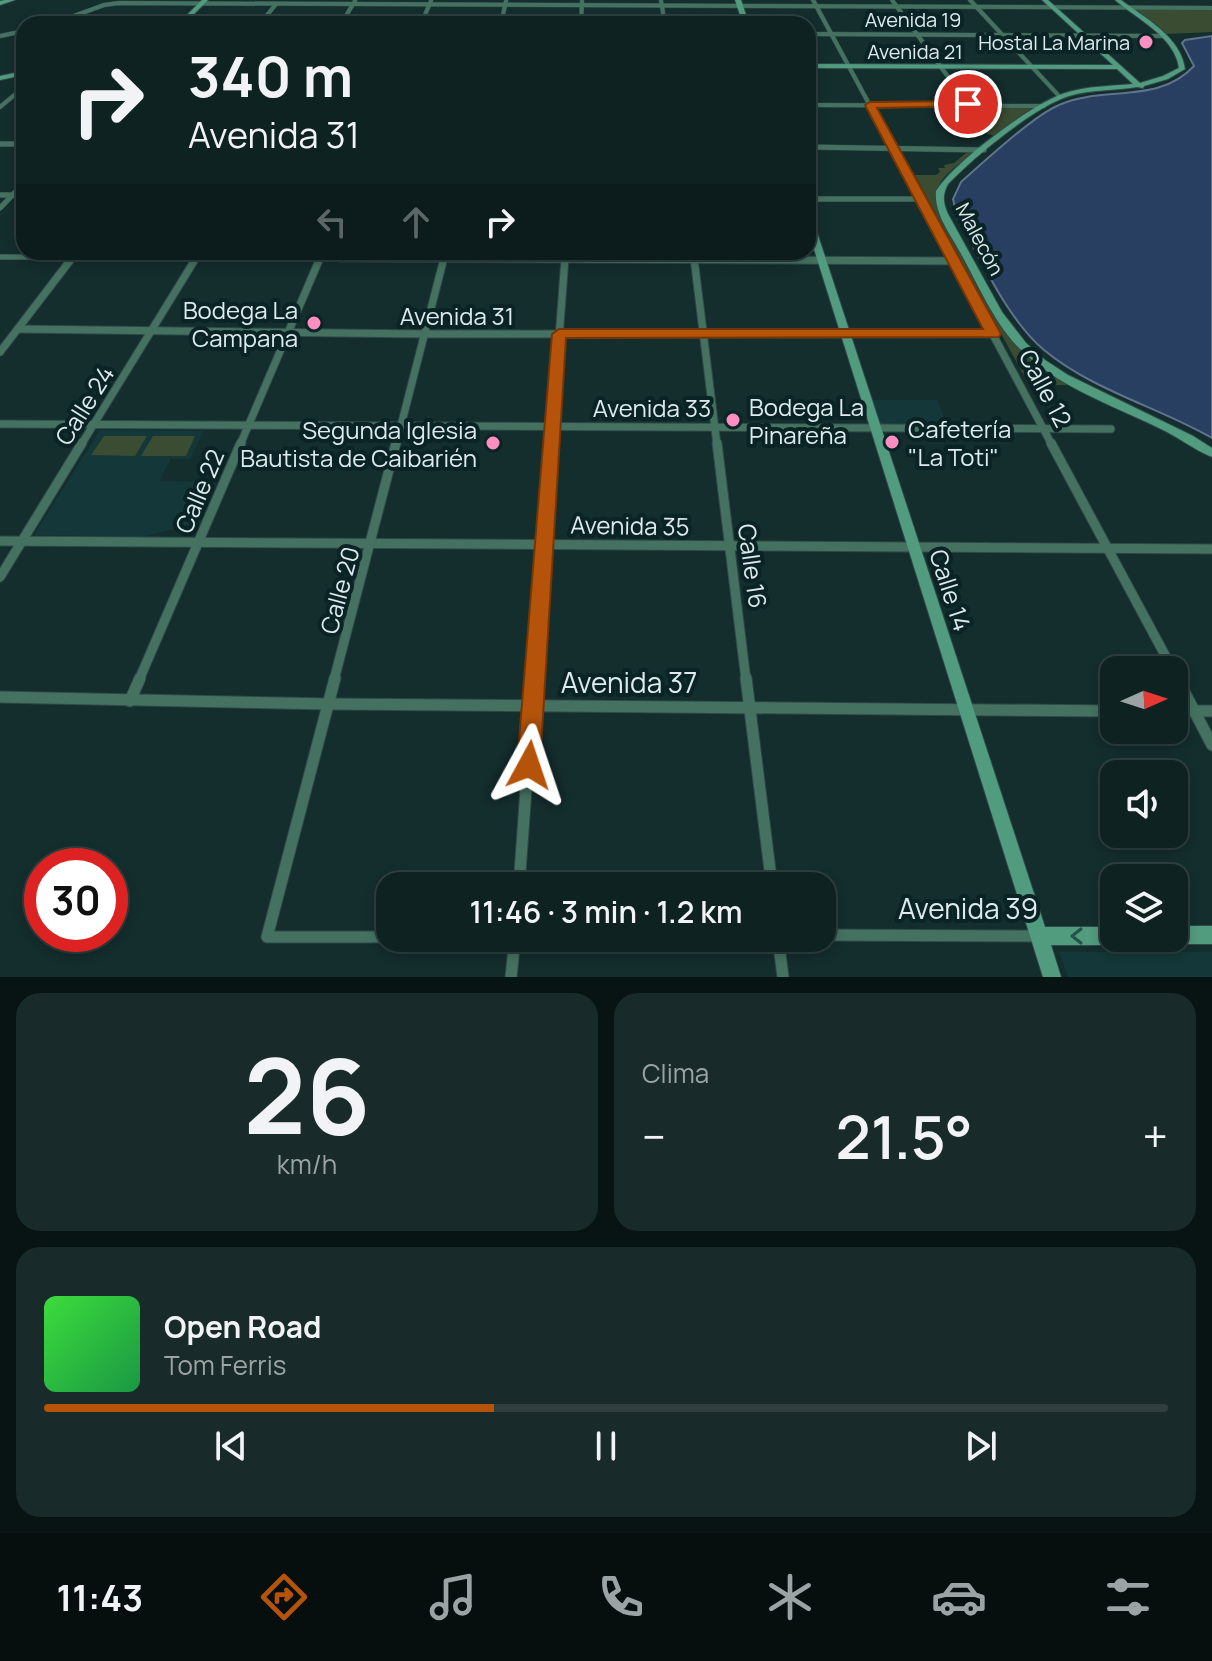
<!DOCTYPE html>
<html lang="es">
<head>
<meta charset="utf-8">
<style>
	:root { --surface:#0f2222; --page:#182a2a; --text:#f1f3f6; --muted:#9ba4a5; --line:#2f3f40; --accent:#b45309 }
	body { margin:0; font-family:Manrope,sans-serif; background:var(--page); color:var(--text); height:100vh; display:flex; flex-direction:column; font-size:30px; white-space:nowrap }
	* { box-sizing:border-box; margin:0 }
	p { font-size:26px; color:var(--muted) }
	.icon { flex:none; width:44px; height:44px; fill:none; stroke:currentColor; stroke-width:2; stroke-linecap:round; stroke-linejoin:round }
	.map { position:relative; height:977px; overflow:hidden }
	.sheet { display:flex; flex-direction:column; gap:16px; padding:16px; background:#081313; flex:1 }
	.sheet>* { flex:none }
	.top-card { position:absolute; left:16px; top:16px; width:800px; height:244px; border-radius:24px; box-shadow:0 4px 12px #0003,0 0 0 2px var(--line); background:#0f2222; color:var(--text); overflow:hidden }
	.needle { width:52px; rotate:87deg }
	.tools { position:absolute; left:1100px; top:656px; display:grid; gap:16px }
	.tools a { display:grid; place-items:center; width:88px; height:88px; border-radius:16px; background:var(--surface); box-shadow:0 4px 12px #0003,0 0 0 2px var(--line); font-size:40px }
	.speed { position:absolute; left:24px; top:848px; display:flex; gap:16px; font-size:40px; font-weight:700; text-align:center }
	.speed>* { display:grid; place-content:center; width:104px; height:104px; border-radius:50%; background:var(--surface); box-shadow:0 4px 12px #0003,0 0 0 2px var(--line); line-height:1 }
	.speed .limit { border:12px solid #d22; background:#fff; color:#111 }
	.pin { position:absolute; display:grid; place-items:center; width:68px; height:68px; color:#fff; margin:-34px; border:4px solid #fff; border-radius:50%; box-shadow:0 2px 8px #0007 }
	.me { position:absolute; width:88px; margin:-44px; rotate:5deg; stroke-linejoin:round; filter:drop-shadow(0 0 6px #0008) }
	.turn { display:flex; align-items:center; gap:28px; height:168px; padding:0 40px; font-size:36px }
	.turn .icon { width:104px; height:104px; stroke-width:2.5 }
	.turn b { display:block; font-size:56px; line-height:68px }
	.lanes { display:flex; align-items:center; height:76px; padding:0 40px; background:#0003; justify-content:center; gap:40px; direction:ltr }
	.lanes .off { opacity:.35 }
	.big { font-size:60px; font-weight:600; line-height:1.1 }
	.sheet .tile { flex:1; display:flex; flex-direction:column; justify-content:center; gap:12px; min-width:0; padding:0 28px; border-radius:24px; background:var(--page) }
	.sheet .dial { align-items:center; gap:0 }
	.dial b { font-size:104px; line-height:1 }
	.song { display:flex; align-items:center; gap:24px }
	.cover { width:96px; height:96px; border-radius:12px; background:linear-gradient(135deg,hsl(120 70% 55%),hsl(140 70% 35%)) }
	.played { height:8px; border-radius:4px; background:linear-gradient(90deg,var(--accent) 40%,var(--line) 40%) }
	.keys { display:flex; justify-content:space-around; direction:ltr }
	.heat { display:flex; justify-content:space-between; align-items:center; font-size:44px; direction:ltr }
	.sheet .tiles { flex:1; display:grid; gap:16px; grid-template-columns:1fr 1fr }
	.tile:last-child { grid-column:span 2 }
	.trip { position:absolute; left:376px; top:872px; width:460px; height:80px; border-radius:24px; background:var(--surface); box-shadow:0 4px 12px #0003,0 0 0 2px var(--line); font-weight:600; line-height:80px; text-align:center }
	.dock { display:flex; height:128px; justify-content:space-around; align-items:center; background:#060e0e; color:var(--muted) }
	.dock .icon { width:56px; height:56px }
	.dock .active { color:var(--accent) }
	.dock b { font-size:36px; color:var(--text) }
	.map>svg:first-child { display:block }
</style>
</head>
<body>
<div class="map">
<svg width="1212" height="977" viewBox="0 0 1212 977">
	<rect width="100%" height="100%" fill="#142d2d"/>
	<g fill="#143839">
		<polygon points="873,400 937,400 947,423 881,424"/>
		<polygon points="100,430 204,431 190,459 171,459 159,481 214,482 195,524 141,537 34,535"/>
		<polygon points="1059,952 1212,952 1212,977 1068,977"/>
	</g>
	<g fill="#3a4d32">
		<polygon points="1131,8 1212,9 1212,32 1166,34"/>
		<polygon points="975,105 1032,108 996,136 987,134 989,126"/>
		<path d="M 967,152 L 974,152 C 956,168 927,181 939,210 L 1009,336 L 1031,359 L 1071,385 L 1029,385 L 915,175 L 936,175 L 940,172 L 938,168 L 945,168 L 944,165 L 954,163 Z"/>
		<polygon points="104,436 147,436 135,456 91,455"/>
		<polygon points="153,436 195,436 186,456 141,456"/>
	</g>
	<path fill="#293f62" stroke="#5f738b" stroke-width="2" d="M 1212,36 L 1212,438 C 1158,407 1092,390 1044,350 C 1007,319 981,259 957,217 L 953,199 L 961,182 C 985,161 1033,116 1059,105 C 1104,85 1158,105 1194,66 L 1182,43 L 1185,40 Z"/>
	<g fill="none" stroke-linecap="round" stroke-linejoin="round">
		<g stroke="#304848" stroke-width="5">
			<g id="street-far4">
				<polyline points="813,0 875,115"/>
				<polyline points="892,0 976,115"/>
				<polyline points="970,0 1060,97"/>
				<polyline points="661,1 665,24"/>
				<polyline points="52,24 104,5 119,3 1212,8"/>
				<polyline points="260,24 276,4"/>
				<polyline points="341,24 355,1"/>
				<polyline points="421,24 431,1"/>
				<polyline points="501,24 506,1"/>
				<polyline points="581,24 582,1"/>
				<polyline points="808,34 1162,36"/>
				<polyline points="0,36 24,31"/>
				<polyline points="808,105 1044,106"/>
				<polyline points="0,107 24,87"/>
			</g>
		</g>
		<g stroke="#304848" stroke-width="6">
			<g id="street-far3">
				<polyline points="874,113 953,260"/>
				<polyline points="975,113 977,116"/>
				<polyline points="0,144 24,144"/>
				<polyline points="808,147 984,150"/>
				<polyline points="0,195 24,195"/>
				<polyline points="808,199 922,199"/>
				<polyline points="0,208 24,183"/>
				<polyline points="693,252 694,260"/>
				<polyline points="0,257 817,260"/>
				<polyline points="71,260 77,252"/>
				<polyline points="195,260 200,252"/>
				<polyline points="319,260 323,252"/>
				<polyline points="444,260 446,252"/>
				<polyline points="564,260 565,252"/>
			</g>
		</g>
		<g stroke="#304848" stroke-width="9">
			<g id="street-far2">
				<polyline points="340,258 954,261"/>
				<polyline points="694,258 717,445"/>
				<polyline points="952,258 1052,445"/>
				<polyline points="18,329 425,334 993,334"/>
				<polyline points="0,352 72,258"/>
				<polyline points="0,424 1111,429"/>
				<polyline points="81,445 196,258"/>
				<polyline points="240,445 320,258"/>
				<polyline points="396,445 444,258"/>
				<polyline points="551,445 565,258"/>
			</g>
		</g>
		<g stroke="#304848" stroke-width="11">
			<g id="street-far1">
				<polyline points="717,443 746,680"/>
				<polyline points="1051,443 1173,670"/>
				<polyline points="0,541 1212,549"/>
				<polyline points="0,577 82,443"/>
				<polyline points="1174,672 1178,680"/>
				<polyline points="139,680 241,443"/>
				<polyline points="334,680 396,443"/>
				<polyline points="534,680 551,443"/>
			</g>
		</g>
		<g stroke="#304848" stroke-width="13">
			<g id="street">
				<polyline points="335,678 267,937 390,937"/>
				<polyline points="746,678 772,886"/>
				<polyline points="1177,678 1212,745"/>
				<polyline points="0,697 330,704 1114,711"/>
				<polyline points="130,701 140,678"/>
				<polyline points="1174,711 1212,711"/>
				<polyline points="519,886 534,678"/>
				<polyline points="822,935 1038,936"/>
				<polyline points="778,938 783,977"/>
				<polyline points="511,977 515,938"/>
			</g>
		</g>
		<g stroke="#304848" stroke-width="2">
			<g id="secondary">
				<polygon points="5,0 15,0 0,5 0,1"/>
				<polygon points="202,0 208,0 184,24 178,24"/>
				<polygon points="735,0 741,0 749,24 743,24"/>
				<path d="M 1042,0 L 1048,0 L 1140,83 L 1163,76 L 1179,68 C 1175,37 1137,19 1115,0 L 1121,0 C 1145,18 1181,37 1185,69 L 1168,79 L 1144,86 L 1143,88 L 1137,87 C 1115,91 1091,89 1069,96 C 1034,107 974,157 948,184 C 942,195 943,203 948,214 L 1002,312 L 1026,343 L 1045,360 L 1068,375 L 1193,436 L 1212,448 L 1212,457 C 1194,450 1177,436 1159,428 C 1110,404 1055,386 1017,346 C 992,319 978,284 960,252 C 950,233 934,214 936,191 C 954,162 1033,103 1065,93 C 1087,86 1110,86 1133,84 L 1117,69 L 808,68 L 808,64 L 1113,65 Z"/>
				<polygon points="24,71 24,75 0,80 0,76"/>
				<polygon points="808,214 812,217 1045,927 1114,927 1114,938 1122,938 1120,942 1114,945 1051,945 1061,977 1043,977 808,230"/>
				<polygon points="1174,926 1212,926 1212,944 1174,944 1168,941 1166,938 1174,938"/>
			</g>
		</g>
		<use href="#street-far4" stroke="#457260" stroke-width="4"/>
		<use href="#street-far3" stroke="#457260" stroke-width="5"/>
		<use href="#street-far2" stroke="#457260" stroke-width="7"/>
		<use href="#street-far1" stroke="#457260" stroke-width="9"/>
		<use href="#street" stroke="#457260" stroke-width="11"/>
		<use href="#secondary" fill="#519b7f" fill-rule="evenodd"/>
	</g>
	<defs><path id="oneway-chevron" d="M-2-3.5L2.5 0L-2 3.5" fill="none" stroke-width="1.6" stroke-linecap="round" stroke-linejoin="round" transform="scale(2)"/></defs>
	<use stroke="#265348" href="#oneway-chevron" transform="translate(1077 936) rotate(180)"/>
	<polygon fill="#b45309" stroke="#753606" stroke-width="2" points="968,101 973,104 972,106 877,108 1001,334 999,337 566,338 540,765 537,773 529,777 520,773 517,765 552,334 559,329 983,329 865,105 870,102"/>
	<g fill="#fc8fc2" stroke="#0a2324" stroke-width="3">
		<circle cx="1146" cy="42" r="8"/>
		<circle cx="314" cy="323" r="8"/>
		<circle cx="733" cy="420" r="8"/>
		<circle cx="892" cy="442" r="8"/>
		<circle cx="493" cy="443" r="8"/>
	</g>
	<g text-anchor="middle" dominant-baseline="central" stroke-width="8" stroke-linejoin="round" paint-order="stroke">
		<g font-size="20" fill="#ddebec" stroke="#0a2324">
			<text x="913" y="19">Avenida 19</text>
			<text x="915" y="51">Avenida 21</text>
			<text transform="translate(980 239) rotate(62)">Malecón</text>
		</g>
		<g font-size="20" fill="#ddebec" stroke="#0a2324" text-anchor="end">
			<text x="1130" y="42">Hostal La Marina</text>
		</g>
		<g font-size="24" fill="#ddebec" stroke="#0a2324" text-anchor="end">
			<text x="298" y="309">Bodega La<tspan x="298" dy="28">Campana</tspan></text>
			<text x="749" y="406" text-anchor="start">Bodega La<tspan x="749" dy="28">Pinareña</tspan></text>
			<text x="908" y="428" text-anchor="start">Cafetería<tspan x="908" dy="28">"La Toti"</tspan></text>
			<text x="477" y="429">Segunda Iglesia<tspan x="477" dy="28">Bautista de Caibarién</tspan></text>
		</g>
		<g font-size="24" fill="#ddebec" stroke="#0a2324">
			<text x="457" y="315">Avenida 31</text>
			<text transform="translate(1046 388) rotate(62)">Calle 12</text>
			<text transform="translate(84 405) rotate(-58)">Calle 24</text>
			<text x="652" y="407">Avenida 33</text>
			<text transform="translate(199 491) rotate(-67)">Calle 22</text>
			<text transform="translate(630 525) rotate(1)">Avenida 35</text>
			<text transform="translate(753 566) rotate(82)">Calle 16</text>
			<text transform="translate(339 590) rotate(-75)">Calle 20</text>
			<text transform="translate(951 590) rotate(72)">Calle 14</text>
		</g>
		<g font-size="28" fill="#ddebec" stroke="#0a2324">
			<text x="629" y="682">Avenida 37</text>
			<text x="968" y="908">Avenida 39</text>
		</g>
	</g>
</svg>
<div class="tools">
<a><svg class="needle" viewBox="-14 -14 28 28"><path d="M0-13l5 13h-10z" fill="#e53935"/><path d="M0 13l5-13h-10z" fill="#9ba4a5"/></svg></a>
<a><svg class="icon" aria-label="sound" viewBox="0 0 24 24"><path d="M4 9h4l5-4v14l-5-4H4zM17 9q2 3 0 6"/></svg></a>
<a><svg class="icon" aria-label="layers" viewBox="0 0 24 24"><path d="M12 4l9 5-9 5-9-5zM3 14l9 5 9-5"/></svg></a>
</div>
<div class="speed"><div class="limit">30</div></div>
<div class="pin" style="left:968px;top:104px;background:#d93025"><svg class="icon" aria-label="arrive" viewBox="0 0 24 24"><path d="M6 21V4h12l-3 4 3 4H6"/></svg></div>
<svg class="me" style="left:529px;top:765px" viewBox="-20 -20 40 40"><path d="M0-17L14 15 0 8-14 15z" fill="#b45309" stroke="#fff" stroke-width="4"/></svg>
<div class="trip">11:46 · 3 min · 1.2 km</div>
<div class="top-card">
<div class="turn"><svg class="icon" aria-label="right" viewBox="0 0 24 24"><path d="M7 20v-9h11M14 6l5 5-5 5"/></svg><div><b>340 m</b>Avenida 31</div></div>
<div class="lanes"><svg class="icon off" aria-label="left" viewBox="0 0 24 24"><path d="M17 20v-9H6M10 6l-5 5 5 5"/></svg><svg class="icon off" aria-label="ahead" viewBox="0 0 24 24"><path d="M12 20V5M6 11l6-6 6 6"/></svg><svg class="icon" aria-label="right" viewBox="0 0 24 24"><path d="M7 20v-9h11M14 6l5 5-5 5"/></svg></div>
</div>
</div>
<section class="sheet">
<div class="tiles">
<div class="tile dial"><b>26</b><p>km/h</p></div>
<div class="tile"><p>Clima</p>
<div class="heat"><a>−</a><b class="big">21.5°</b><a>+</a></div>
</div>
<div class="tile">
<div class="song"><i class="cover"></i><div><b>Open Road</b><p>Tom Ferris</p></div></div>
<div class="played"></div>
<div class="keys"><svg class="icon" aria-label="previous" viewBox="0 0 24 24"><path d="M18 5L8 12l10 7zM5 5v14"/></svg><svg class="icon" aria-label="pause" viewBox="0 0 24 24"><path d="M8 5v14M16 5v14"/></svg><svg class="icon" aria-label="next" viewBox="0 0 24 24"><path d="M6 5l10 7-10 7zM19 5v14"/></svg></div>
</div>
</div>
</section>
<nav class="dock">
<b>11:43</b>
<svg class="icon active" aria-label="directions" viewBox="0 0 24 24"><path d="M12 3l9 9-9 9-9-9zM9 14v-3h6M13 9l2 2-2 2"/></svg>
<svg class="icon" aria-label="music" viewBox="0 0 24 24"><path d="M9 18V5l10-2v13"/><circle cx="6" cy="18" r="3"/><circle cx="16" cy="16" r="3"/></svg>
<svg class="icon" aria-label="phone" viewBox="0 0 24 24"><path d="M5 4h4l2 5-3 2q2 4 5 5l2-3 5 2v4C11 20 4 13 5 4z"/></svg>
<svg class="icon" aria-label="climate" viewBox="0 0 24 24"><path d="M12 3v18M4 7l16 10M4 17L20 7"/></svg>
<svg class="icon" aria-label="car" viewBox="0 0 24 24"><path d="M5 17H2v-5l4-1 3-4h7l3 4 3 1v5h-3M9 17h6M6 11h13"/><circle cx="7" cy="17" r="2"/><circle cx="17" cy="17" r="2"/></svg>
<svg class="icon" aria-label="filters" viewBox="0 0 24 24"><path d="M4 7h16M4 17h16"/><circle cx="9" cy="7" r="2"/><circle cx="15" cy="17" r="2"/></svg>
</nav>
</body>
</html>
